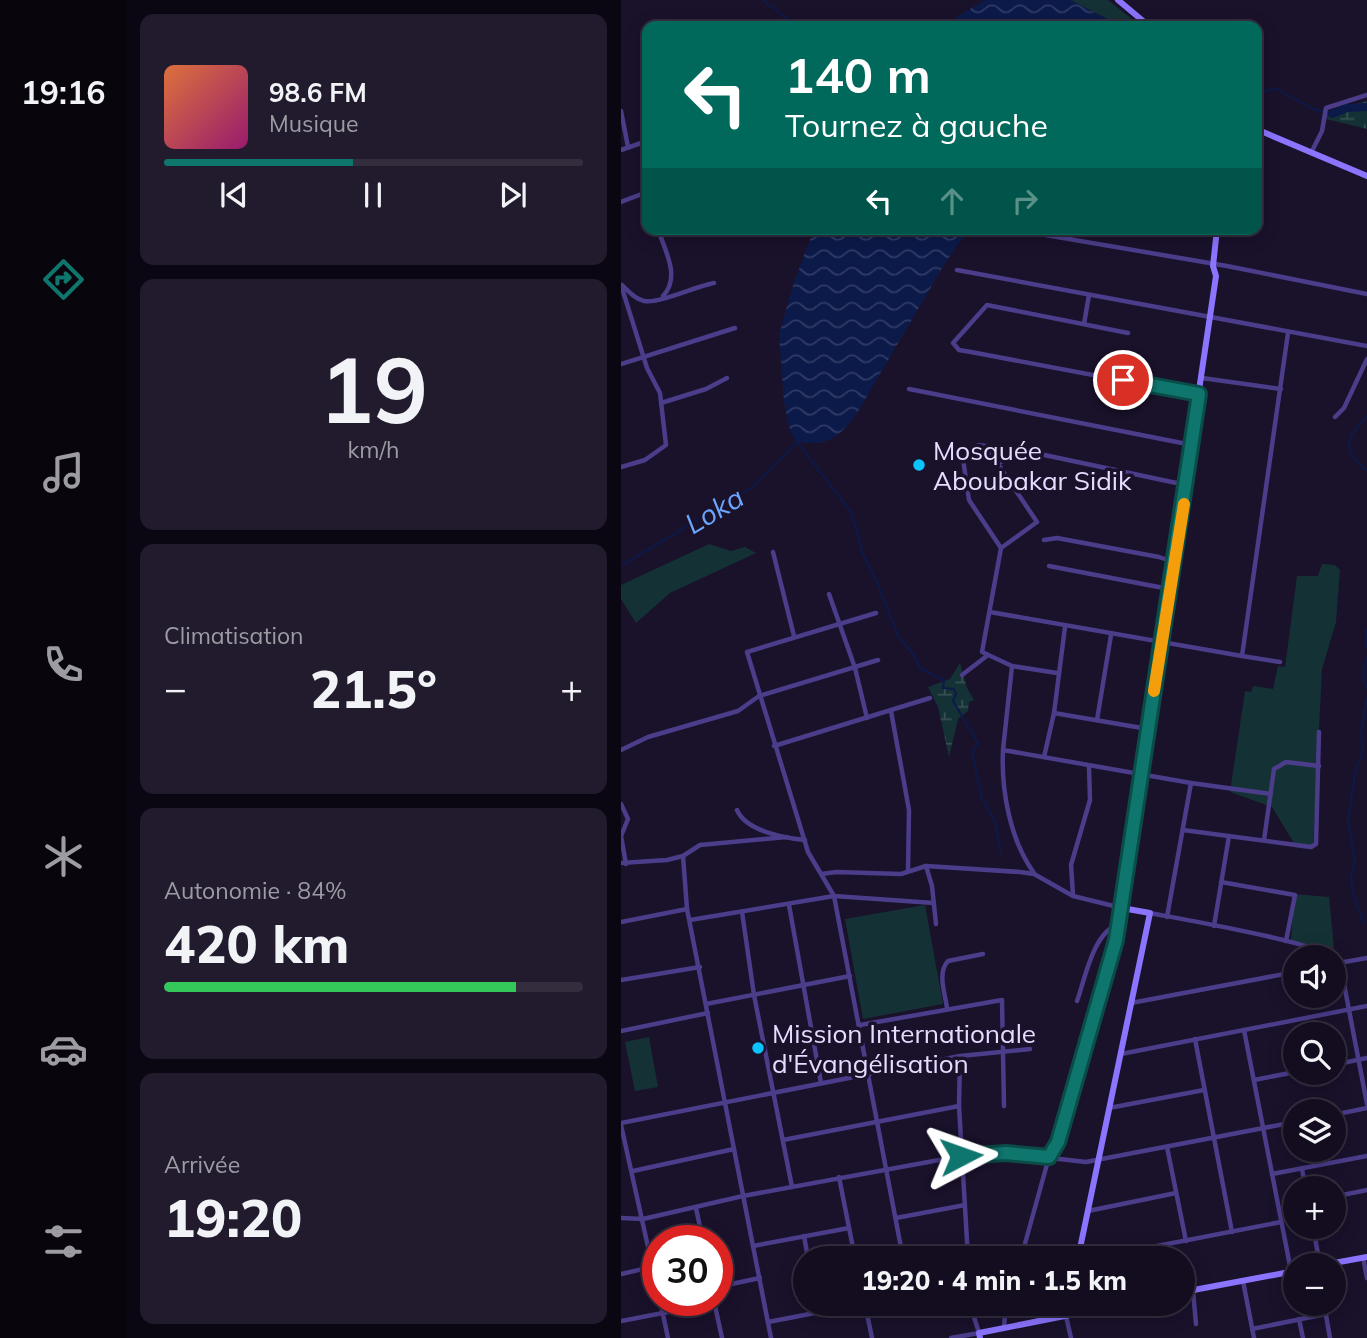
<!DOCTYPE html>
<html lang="fr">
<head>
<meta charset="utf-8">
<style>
	:root { --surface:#140d20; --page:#211b2d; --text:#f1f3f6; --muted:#9d9ca5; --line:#332d3e; --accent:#0f766e }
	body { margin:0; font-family:Mulish,sans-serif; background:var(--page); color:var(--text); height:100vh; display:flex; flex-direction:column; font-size:26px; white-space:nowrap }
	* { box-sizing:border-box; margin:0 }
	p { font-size:23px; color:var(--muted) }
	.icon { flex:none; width:38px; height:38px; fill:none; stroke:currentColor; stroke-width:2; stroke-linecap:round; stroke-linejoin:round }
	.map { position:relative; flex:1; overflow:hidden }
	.panel { display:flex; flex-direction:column; gap:14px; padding:14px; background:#0b0712; width:495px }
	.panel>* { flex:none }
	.guide { position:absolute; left:21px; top:21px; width:620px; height:214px; border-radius:14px; box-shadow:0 4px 18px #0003,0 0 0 2px var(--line); background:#00695c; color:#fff; overflow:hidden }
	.controls { position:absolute; left:662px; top:945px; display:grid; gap:14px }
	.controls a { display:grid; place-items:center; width:63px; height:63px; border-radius:50%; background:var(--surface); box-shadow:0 4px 18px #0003,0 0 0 2px var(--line); font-size:35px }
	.speed { position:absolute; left:21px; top:1225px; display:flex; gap:14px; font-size:35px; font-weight:700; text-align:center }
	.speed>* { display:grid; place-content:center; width:91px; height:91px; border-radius:50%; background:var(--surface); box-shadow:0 4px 18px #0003,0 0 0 2px var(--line); line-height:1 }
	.speed .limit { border:10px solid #d22; background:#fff; color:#111 }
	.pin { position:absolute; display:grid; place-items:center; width:60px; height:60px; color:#fff; margin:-30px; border:4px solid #fff; border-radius:50%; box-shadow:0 2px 7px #0007 }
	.me { position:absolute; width:77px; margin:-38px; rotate:86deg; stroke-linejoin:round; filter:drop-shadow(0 0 5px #0008) }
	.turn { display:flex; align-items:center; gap:24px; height:147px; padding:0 28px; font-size:32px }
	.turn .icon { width:91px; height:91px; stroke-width:2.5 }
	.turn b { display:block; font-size:49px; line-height:60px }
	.lanes { display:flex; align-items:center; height:66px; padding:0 28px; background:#0003; justify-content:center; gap:35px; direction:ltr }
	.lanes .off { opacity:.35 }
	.big { font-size:52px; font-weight:800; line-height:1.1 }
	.panel .widget { flex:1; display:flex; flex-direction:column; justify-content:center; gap:10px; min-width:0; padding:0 24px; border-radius:14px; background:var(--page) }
	.panel .dial { align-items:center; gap:0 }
	.dial b { font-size:91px; line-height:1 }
	.song { display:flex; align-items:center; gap:21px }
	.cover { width:84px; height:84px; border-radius:10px; background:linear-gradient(135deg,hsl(20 70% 55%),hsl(320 70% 35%)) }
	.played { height:7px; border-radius:4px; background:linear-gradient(90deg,var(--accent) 45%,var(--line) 45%) }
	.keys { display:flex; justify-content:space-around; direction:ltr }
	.heat { display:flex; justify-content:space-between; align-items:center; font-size:38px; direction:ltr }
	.charge { height:10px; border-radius:5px; background:linear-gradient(90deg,#34c759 84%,var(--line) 0) }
	.trip { position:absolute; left:172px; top:1246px; width:402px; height:70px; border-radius:35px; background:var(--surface); box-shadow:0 4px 18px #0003,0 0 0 2px var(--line); font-weight:800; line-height:70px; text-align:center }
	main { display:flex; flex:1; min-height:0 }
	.tab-bar { display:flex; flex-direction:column; width:126px; justify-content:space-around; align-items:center; background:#08050d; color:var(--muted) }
	.tab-bar .icon { width:49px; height:49px }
	.tab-bar .active { color:var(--accent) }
	.tab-bar b { font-size:32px; color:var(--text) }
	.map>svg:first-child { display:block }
</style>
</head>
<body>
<main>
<nav class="tab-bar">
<b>19:16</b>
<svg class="icon active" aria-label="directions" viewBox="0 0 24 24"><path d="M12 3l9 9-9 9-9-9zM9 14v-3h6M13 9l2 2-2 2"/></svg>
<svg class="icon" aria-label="music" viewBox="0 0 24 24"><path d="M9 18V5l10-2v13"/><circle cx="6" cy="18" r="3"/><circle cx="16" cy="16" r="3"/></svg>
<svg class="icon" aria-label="phone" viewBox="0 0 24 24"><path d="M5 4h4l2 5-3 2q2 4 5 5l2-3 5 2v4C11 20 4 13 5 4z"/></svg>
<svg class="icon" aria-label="climate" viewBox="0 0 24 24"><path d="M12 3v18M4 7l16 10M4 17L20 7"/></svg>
<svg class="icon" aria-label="car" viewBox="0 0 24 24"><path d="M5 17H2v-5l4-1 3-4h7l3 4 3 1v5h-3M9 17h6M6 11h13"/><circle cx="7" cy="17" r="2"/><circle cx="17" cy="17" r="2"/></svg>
<svg class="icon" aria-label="filters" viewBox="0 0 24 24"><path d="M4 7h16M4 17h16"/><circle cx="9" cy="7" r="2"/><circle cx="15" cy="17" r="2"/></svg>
</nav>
<section class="panel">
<div class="widget">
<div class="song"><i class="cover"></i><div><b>98.6 FM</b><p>Musique</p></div></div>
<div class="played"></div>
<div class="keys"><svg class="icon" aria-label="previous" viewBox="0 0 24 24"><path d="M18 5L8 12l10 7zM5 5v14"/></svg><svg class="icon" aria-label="pause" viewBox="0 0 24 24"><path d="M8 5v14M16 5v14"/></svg><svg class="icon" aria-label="next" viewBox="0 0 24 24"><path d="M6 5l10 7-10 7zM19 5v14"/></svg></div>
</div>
<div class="widget dial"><b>19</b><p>km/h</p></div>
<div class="widget"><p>Climatisation</p>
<div class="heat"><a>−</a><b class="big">21.5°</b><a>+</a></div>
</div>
<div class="widget"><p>Autonomie · 84%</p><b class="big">420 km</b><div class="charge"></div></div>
<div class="widget"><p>Arrivée</p><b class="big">19:20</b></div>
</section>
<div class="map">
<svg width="746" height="1338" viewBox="0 0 746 1338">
	<defs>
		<pattern id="wetland-marsh" width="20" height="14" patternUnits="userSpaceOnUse" patternTransform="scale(1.75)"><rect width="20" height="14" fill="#143235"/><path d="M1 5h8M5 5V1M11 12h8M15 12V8" fill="none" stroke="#364f53"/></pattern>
		<pattern id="water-waves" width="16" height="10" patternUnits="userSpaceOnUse" patternTransform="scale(1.75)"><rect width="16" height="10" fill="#0c1a4a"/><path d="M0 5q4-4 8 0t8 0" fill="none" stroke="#2f3b65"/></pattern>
	</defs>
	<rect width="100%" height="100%" fill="#1a112b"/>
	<g fill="#143235">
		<polygon points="449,0 487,0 520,26 500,26"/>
		<polygon points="88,544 110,551 124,547 135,553 49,593 15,623 0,599 0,585"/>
		<polygon points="701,564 714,565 719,570 715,622 701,669 692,849 676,848 651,807 609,792 624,691 630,692 632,686 652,689 657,666 664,667 676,576 697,576"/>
		<polygon points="673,894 708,897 713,948 670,942"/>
		<polygon points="304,905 322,1004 242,1019 224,919"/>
		<polygon points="28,1037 37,1087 14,1091 4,1042"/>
	</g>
	<g fill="url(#wetland-marsh)">
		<polygon points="746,101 746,129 705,119 706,112"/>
		<polygon points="339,663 346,688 353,700 348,702 347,711 337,719 328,757 317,707 307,687 329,679"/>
	</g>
	<g fill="url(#water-waves)">
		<polygon points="364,0 449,0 500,26 321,26"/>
		<path d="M 193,229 L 348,229 L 324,263 L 235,415 C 216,439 207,446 176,442 L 170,434 L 163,403 L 158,334 L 173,282 Z"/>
	</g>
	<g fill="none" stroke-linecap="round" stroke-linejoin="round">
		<g stroke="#0c1a4a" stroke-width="2">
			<polyline points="142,0 176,26"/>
			<polyline points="635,94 654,88 690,108 711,114"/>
			<path d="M 746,416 C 726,439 718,447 746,470"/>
			<polyline points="0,566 130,488 176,442 230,512 243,557 256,582 277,636 293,655 299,668 323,681 322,688 333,689 335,694 332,701 357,743 351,753 361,799 374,821 380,854"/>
			<polyline points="746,630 746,647"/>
			<polyline points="746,658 742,673 746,688"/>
			<polyline points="743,923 732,894 730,877 734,860 727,822 734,773 742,751 740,735 746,698"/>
		</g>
		<polyline stroke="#0c1a4a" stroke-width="8" points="711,114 726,108 746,107"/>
		<g stroke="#4b3d8a" stroke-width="4.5">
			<polyline points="0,111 7,147"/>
			<polyline points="0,150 26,141"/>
			<polyline points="690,153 701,131 705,108 746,95"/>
			<polyline points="0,202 26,192"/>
			<path d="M 37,229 C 44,251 60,277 42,296"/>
			<polyline points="389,229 606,266 746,294"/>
			<polyline points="336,270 746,346"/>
			<polyline points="0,285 26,368 39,393 45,445 24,460 0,467"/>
			<path d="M 1,285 C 7,291 14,299 23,301 C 38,304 75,286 93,283"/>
			<polyline points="463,324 468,295"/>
			<polyline points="507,333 366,305 332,343 338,350 350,352 578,395"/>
			<polyline points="0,364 114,328"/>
			<polyline points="581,378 660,389"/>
			<polyline points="288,389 571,445"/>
			<polyline points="40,403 85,389 106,378"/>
			<polyline points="714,417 723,408 746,359"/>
			<polyline points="377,463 402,454 414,453 565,485"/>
			<polyline points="423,540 436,538 538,557 552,562"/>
			<polyline points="380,548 348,500 342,459 357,445 365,446 416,522 380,548 361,652 391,666 436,673"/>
			<polyline points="152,552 173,636"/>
			<polyline points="428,566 548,589"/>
			<polyline points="208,594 234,668 246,718"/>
			<polyline points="369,612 621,656"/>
			<polyline points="255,613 126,652 187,852 213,896 282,1258"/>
			<polyline points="659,662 621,656 667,333"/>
			<polyline points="391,666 382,750 570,783 546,917"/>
			<polyline points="341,675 367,655"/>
			<polyline points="270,711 288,810 287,871"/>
			<polyline points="433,713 527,729"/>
			<polyline points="476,720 490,635"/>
			<polyline points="153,746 309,698"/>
			<polyline points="0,750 27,737 117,711 138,696 257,660"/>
			<path d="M 382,750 C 380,790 389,840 413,873"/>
			<polyline points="423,757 433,713 444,627"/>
			<polyline points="570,783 650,794"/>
			<polyline points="0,804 7,819 0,836 5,864"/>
			<path d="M 116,810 C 125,831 163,838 184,840"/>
			<polyline points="562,830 690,847 695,844 698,732"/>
			<polyline points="643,840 653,769 665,762 698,766"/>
			<polyline points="62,856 66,909 150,1338"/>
			<polyline points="0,863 46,860 62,856 79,845 166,837"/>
			<polyline points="305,866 311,886 315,924"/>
			<polyline points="201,874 215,872 280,874 305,866 399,872 413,874 452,896 501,908 495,940 437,1142 428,1157 400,1258"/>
			<polyline points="600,882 674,895 665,941"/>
			<polyline points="452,895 450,865 469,800 468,766"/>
			<polyline points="168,905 200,1083"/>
			<polyline points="121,912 133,995 171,1187"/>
			<path d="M 529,913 C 554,918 701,943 708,957"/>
			<polyline points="69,920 213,896 313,903"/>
			<polyline points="0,922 66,909"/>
			<polyline points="593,926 608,836"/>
			<polyline points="719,963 746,1104"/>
			<polyline points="712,964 746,958"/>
			<polyline points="0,980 79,967"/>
			<path d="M 456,1001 C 464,979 472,932 498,924"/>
			<polyline points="510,1003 674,972"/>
			<polyline points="85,1004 229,976"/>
			<path d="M 326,1008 C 324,993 316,973 327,961 L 362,954"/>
			<polyline points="239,1025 381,1000 383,1106"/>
			<polyline points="623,1030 670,1271"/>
			<polyline points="0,1031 87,1013"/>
			<polyline points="574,1039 611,1232"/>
			<polyline points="500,1054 746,1006"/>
			<polyline points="339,1056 338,1106 347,1258"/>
			<polyline points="712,1065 746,1058"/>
			<polyline points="633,1080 674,1072"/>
			<polyline points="488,1108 583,1090"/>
			<polyline points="712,1115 746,1108"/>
			<polyline points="0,1123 339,1056 409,1049"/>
			<polyline points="0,1125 37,1292"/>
			<polyline points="162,1140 338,1106"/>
			<polyline points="546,1147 565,1241"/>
			<polyline points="681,1168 684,1188"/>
			<polyline points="12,1171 113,1149"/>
			<polyline points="651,1174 746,1156"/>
			<polyline points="218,1177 234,1258"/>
			<polyline points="712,1197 746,1190"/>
			<polyline points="75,1208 82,1241"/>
			<polyline points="467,1211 555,1193"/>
			<polyline points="0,1218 22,1219 122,1196 340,1156 385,1153 465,1162 674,1122"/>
			<polyline points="275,1218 344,1205"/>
			<polyline points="692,1227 699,1265"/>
			<polyline points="183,1236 187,1258"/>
			<polyline points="132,1246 228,1228"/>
			<polyline points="538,1246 540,1258"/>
			<polyline points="742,1257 746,1278"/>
			<polyline points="474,1258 660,1222"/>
			<polyline points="0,1274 31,1267"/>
			<polyline points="622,1281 633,1338"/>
			<polyline points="96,1287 139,1278"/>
			<polyline points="572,1291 575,1324"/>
			<polyline points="39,1300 47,1338"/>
			<polyline points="93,1301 101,1338"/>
			<polyline points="196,1304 198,1312"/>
			<polyline points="244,1304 251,1338"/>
			<polyline points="374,1304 383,1308"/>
			<polyline points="703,1304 709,1338"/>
			<polyline points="445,1316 450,1338"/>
			<polyline points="678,1319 682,1338"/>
			<polyline points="0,1321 94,1303"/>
			<polyline points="147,1322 241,1304"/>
			<polyline points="383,1327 385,1304"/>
			<polyline points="631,1329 705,1314"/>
			<polyline points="330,1338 358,1333 349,1304"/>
		</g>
		<g stroke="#8b74fe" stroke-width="6">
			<polyline points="497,0 528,26"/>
			<polyline points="635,129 746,176"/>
			<polyline points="457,1258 529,913 501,908 595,276 592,266 596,229"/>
			<polyline points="702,1265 746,1257"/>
			<polyline points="562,1292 674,1271"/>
			<polyline points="359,1338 358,1333 504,1304"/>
		</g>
	</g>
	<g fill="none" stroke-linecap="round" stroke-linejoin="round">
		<g stroke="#0a4d48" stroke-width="18">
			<polyline id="route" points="340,1156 385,1153 428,1157 437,1142 495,940 578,394 502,380"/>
		</g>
		<use href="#route" stroke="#0f766e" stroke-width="12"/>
		<polyline stroke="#f59e0b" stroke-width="12" points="533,691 563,504"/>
	</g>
	<g fill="#0ac3fd" stroke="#1a112b" stroke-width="2.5">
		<circle cx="298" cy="465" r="7"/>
		<circle cx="137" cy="1048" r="7"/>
	</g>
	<g text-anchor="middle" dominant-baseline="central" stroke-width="7" stroke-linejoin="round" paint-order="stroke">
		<g font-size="26" fill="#e5dcff" stroke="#1a112b" text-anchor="start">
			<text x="312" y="450">Mosquée<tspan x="312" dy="30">Aboubakar Sidik</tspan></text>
			<text x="151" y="1033">Mission Internationale<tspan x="151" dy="30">d'Évangélisation</tspan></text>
		</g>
		<g font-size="28" font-style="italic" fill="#6ba6fe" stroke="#1a112b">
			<text transform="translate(93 510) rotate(-31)">Loka</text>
		</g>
	</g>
</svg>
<div class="controls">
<a><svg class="icon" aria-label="sound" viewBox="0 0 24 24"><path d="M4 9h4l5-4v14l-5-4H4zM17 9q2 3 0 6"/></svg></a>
<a><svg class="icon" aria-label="search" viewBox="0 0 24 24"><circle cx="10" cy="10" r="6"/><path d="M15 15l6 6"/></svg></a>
<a><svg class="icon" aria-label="layers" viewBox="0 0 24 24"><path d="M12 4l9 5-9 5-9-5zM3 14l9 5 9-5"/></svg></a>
<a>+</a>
<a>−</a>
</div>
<div class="speed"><div class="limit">30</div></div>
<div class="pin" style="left:502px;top:380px;background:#d93025"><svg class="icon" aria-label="arrive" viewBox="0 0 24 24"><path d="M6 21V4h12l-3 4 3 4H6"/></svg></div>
<svg class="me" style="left:340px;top:1156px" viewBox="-20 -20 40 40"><path d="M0-17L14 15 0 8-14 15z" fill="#0f766e" stroke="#fff" stroke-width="4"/></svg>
<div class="trip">19:20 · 4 min · 1.5 km</div>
<div class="guide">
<div class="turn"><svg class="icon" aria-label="left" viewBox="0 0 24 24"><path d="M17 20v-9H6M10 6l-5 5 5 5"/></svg><div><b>140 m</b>Tournez à gauche</div></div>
<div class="lanes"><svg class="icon" aria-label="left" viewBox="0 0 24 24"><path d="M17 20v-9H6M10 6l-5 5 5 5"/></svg><svg class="icon off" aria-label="ahead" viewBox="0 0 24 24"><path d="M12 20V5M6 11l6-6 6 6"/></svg><svg class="icon off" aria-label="right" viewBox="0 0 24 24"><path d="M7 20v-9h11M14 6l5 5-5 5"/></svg></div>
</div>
</div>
</main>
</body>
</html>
